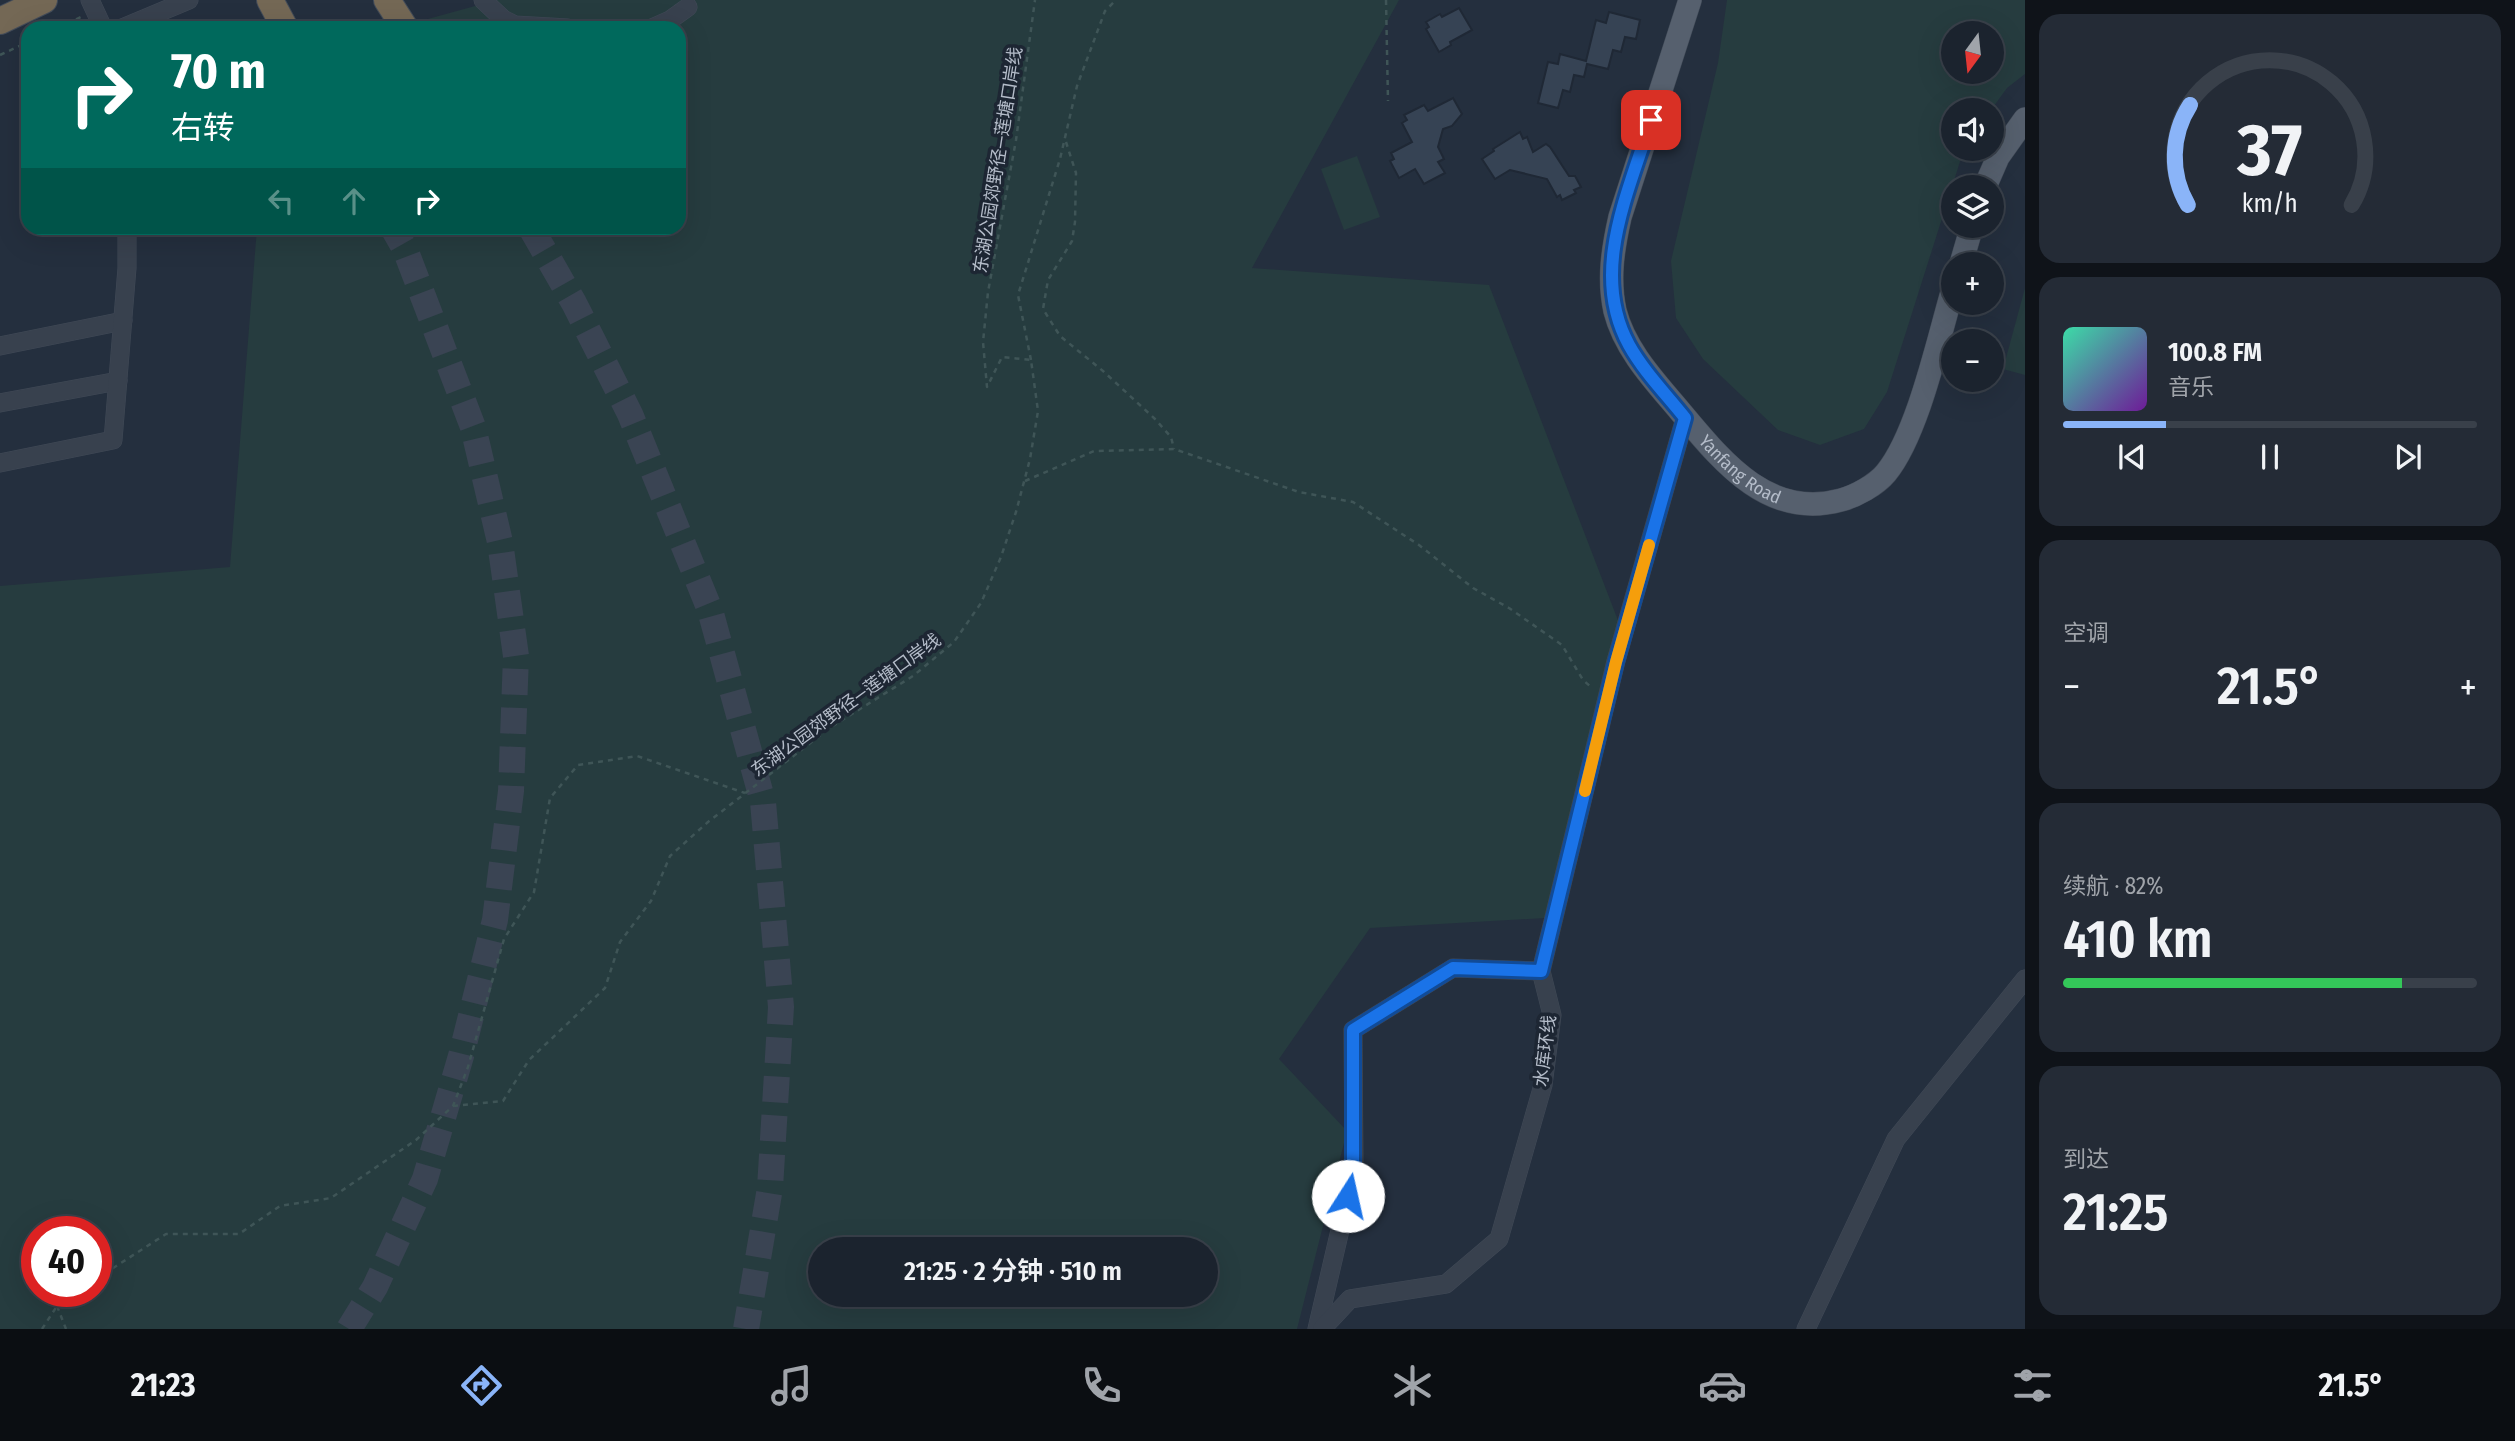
<!DOCTYPE html>
<html lang="zh">
<head>
<meta charset="utf-8">
<style>
	:root { --surface:#1b232e; --page:#242b36; --text:#f1f3f6; --muted:#a0a4aa; --line:#39404a; --accent:#8ab4f8 }
	body { margin:0; font-family:"Fira Sans Condensed","Noto Sans SC",sans-serif; background:var(--page); color:var(--text); height:100vh; display:flex; flex-direction:column; font-size:26px; white-space:nowrap }
	* { box-sizing:border-box; margin:0 }
	p { font-size:23px; color:var(--muted) }
	.icon { flex:none; width:38px; height:38px; fill:none; stroke:currentColor; stroke-width:2; stroke-linecap:round; stroke-linejoin:round }
	.map { position:relative; flex:1; overflow:hidden }
	.details { display:flex; flex-direction:column; gap:14px; padding:14px; background:#0f1319; width:490px }
	.details>* { flex:none }
	.hud { position:absolute; left:21px; top:21px; width:665px; height:214px; border-radius:21px; box-shadow:0 7px 28px #0002,0 0 0 2px var(--line); background:#00695c; color:#fff; overflow:hidden }
	.needle { width:46px; rotate:195deg }
	.tools { position:absolute; left:1941px; top:21px; display:grid; gap:14px }
	.tools a { display:grid; place-items:center; width:63px; height:63px; border-radius:50%; background:var(--surface); box-shadow:0 7px 28px #0002,0 0 0 2px var(--line); font-size:35px }
	.speed { position:absolute; left:21px; top:1216px; display:flex; gap:14px; font-size:35px; font-weight:700; text-align:center }
	.speed>* { display:grid; place-content:center; width:91px; height:91px; border-radius:50%; background:var(--surface); box-shadow:0 7px 28px #0002,0 0 0 2px var(--line); line-height:1 }
	.speed .limit { border:10px solid #d22; background:#fff; color:#111 }
	.pin { position:absolute; display:grid; place-items:center; width:60px; height:60px; color:#fff; margin:-30px; border-radius:14px; box-shadow:0 4px 10px #0006 }
	.me { position:absolute; width:77px; margin:-38px; rotate:10deg; stroke-linejoin:round; filter:drop-shadow(0 0 5px #0008) }
	.turn { display:flex; align-items:center; gap:24px; height:147px; padding:0 35px; font-size:32px }
	.turn .icon { width:91px; height:91px; stroke-width:2.5 }
	.turn b { display:block; font-size:49px; line-height:60px }
	.lanes { display:flex; align-items:center; height:66px; padding:0 35px; background:#0003; justify-content:center; gap:35px; direction:ltr }
	.lanes .off { opacity:.35 }
	.big { font-size:52px; font-weight:600; line-height:1.1 }
	.details .tile { flex:1; display:flex; flex-direction:column; justify-content:center; gap:10px; min-width:0; padding:0 24px; border-radius:21px; background:var(--page) }
	.details .dial { align-items:center; gap:0 }
	.dial svg { height:182px; overflow:visible; fill:none; stroke:var(--line); stroke-width:7; stroke-linecap:round; text-anchor:middle }
	.dial text { fill:var(--text); stroke:none }
	.song { display:flex; align-items:center; gap:21px }
	.cover { width:84px; height:84px; border-radius:10px; background:linear-gradient(135deg,hsl(160 70% 55%),hsl(280 70% 35%)) }
	.played { height:7px; border-radius:4px; background:linear-gradient(90deg,var(--accent) 25%,var(--line) 25%) }
	.keys { display:flex; justify-content:space-around; direction:ltr }
	.heat { display:flex; justify-content:space-between; align-items:center; font-size:38px; direction:ltr }
	.charge { height:10px; border-radius:5px; background:linear-gradient(90deg,#34c759 82%,var(--line) 0) }
	.trip { position:absolute; left:808px; top:1237px; width:410px; height:70px; border-radius:35px; background:var(--surface); box-shadow:0 7px 28px #0002,0 0 0 2px var(--line); font-weight:600; line-height:70px; text-align:center }
	.tabs { display:flex; height:112px; justify-content:space-around; align-items:center; background:#0b0e12; color:var(--muted) }
	.tabs .icon { width:49px; height:49px }
	.tabs .active { color:var(--accent) }
	.tabs b { font-size:32px; color:var(--text) }
	main { display:flex; flex:1; min-height:0 }
	.map>svg:first-child { display:block }
</style>
</head>
<body>
<main>
<div class="map">
<svg width="2025" height="1329" viewBox="0 0 2025 1329">
	<rect width="100%" height="100%" fill="#242f3e"/>
	<g fill="#263c3f" fill-rule="evenodd">
		<path d="M 497,0 L 1399,0 L 1252,268 L 1489,285 L 1619,623 L 1545,918 L 1370,928 L 1279,1059 L 1347,1131 L 1297,1329 L 0,1329 L 0,586 L 230,567 L 257,228 L 679,228 L 679,28 L 395,28 ZM 37,1232 L 96,1232 L 96,1292 L 37,1292 ZM 821,1250 L 1206,1250 L 1206,1295 L 821,1295 Z"/>
		<path d="M 1727,0 L 2025,0 L 2025,74 L 2007,88 L 1991,110 L 1953,110 L 1953,149 L 1964,149 L 1887,392 L 1864,429 L 1820,445 L 1778,430 L 1703,359 L 1676,318 L 1671,261 L 1718,63 ZM 1953,33 L 1992,33 L 1992,72 L 1953,72 Z"/>
		<polygon points="1357,156 1380,217 1344,230 1321,169"/>
		<polygon points="2025,288 2025,375 2003,369"/>
	</g>
	<g fill="#364354" stroke="#1f2835" stroke-width="2">
		<polygon points="1459,8 1472,30 1450,42 1451,45 1439,52 1426,29 1429,27 1426,22 1440,14 1442,17"/>
		<polygon points="1609,12 1640,20 1636,39 1625,37 1621,52 1613,50 1608,69 1587,64 1584,77 1574,75 1570,92 1563,90 1558,108 1538,103 1548,62 1558,64 1560,54 1586,61 1596,20 1606,23"/>
		<polygon points="1453,98 1462,114 1452,126 1443,129 1438,147 1444,159 1438,162 1445,173 1424,184 1415,169 1399,178 1390,161 1394,159 1391,153 1412,142 1402,123 1407,120 1404,115 1424,105 1428,111"/>
		<polygon points="1520,132 1523,139 1527,137 1533,152 1546,144 1550,147 1569,176 1575,176 1581,187 1574,190 1576,193 1562,200 1560,195 1557,197 1547,179 1510,170 1495,179 1482,159 1494,151 1493,149"/>
	</g>
	<g fill="none" stroke-linecap="round" stroke-linejoin="round">
		<g stroke="#3a4453" stroke-width="26" stroke-dasharray="26 13" stroke-linecap="butt">
			<polyline points="531,228 574,303 630,414 710,610 763,802 781,1007 770,1188 746,1329"/>
			<polyline points="349,1329 375,1287 425,1179 461,1056 495,920 511,791 516,656 500,542 473,427 405,249 393,228"/>
		</g>
		<g stroke="#414a57" stroke-width="19">
			<g id="minor">
				<polyline points="90,0 103,28"/>
				<polyline points="483,0 503,19 515,25 568,28"/>
				<polyline points="122,28 189,0"/>
				<polyline points="652,28 670,20 688,7"/>
				<polyline points="0,346 123,321"/>
				<polyline points="0,403 118,381"/>
				<polyline points="0,463 113,440 127,268 127,228"/>
				<polyline points="1317,1329 1354,1170 1353,1030 1453,968 1541,971"/>
				<polyline points="1322,1329 1350,1299 1446,1284 1499,1239 1543,1085 1552,1015 1541,971 1616,661 1685,418"/>
				<polyline points="1806,1329 1896,1139 2025,979"/>
			</g>
		</g>
		<g stroke="#414a57" stroke-width="24">
			<g id="major">
				<path id="s1" d="M 1690,0 L 1620,217 C 1613,248 1608,279 1615,311 C 1624,347 1651,377 1674,404 C 1718,456 1765,521 1841,500 C 1856,496 1876,485 1886,473 C 1918,434 1938,340 1953,289"/>
				<polyline points="1985,187 1998,157 2025,119"/>
				<polyline points="1961,264 1972,226"/>
			</g>
		</g>
		<g stroke="#434c59" stroke-width="28">
			<g id="highway">
				<polyline points="270,0 285,28"/>
				<polyline points="387,0 405,28"/>
				<polyline points="0,21 44,0"/>
			</g>
		</g>
		<g stroke="#3f5557" stroke-width="2.5" stroke-dasharray="5 5" stroke-linecap="butt">
			<polyline points="1386,0 1388,101"/>
			<polyline points="58,28 81,17"/>
			<polyline points="0,55 28,42"/>
			<polyline points="1066,142 1076,173 1075,222 1072,241 1048,280 1043,309 1060,336 1103,371 1155,419 1171,437 1174,449"/>
			<polyline points="1031,360 1018,295 1060,159 1077,86 1105,11 1116,0"/>
			<polyline points="1025,481 1094,451 1174,449 1299,492 1353,502 1419,545 1473,588 1509,608 1562,645 1583,680 1591,687"/>
			<polyline points="453,1106 503,1101 529,1060 605,988 620,942 651,901 670,856 708,822 831,727 913,676 954,642 981,603 1001,557 1016,512 1030,459 1038,411 1031,360 1002,357 987,387 983,342 988,292 1016,140 1035,0"/>
			<polyline points="96,1279 166,1234 239,1234 280,1206 331,1198 416,1140 453,1106 468,1067 504,939 534,892 550,798 578,765 637,756 745,793"/>
			<polyline points="57,1306 66,1329"/>
			<polyline points="42,1329 57,1306 78,1292"/>
		</g>
		<use href="#minor" stroke="#38414e" stroke-width="18"/>
		<use href="#major" stroke="#56606e" stroke-width="23"/>
		<use href="#highway" stroke="#746855" stroke-width="26"/>
	</g>
	<g fill="none" stroke-linecap="round" stroke-linejoin="round">
		<g stroke="#114b97" stroke-width="18">
			<path id="route" d="M 1348,1196 L 1353,1170 L 1353,1030 L 1453,968 L 1541,971 L 1616,662 L 1685,418 C 1666,394 1644,372 1629,345 C 1589,272 1629,192 1651,120"/>
		</g>
		<use href="#route" stroke="#1a73e8" stroke-width="12"/>
		<polyline stroke="#f59e0b" stroke-width="12" points="1585,791 1616,662 1649,545"/>
	</g>
	<g text-anchor="middle" dominant-baseline="central" stroke-width="7" stroke-linejoin="round" paint-order="stroke">
		<g font-size="18" fill="#b4bcc9" stroke="#1d2633">
			<text transform="translate(998 160) rotate(-81)">东湖公园郊野径—莲塘口岸线</text>
			<text stroke="none"><textPath href="#s1" startOffset="528">Yanfang Road</textPath></text>
			<text transform="translate(846 705) rotate(-36)">东湖公园郊野径—莲塘口岸线</text>
			<text transform="translate(1545 1051) rotate(-83)">水库环线</text>
		</g>
	</g>
</svg>
<div class="tools">
<a><svg class="needle" viewBox="-14 -14 28 28"><path d="M0-13l5 13h-10z" fill="#e53935"/><path d="M0 13l5-13h-10z" fill="#a0a4aa"/></svg></a>
<a><svg class="icon" aria-label="sound" viewBox="0 0 24 24"><path d="M4 9h4l5-4v14l-5-4H4zM17 9q2 3 0 6"/></svg></a>
<a><svg class="icon" aria-label="layers" viewBox="0 0 24 24"><path d="M12 4l9 5-9 5-9-5zM3 14l9 5 9-5"/></svg></a>
<a>+</a>
<a>−</a>
</div>
<div class="speed"><div class="limit">40</div></div>
<div class="pin" style="left:1651px;top:120px;background:#d93025"><svg class="icon" aria-label="arrive" viewBox="0 0 24 24"><path d="M6 21V4h12l-3 4 3 4H6"/></svg></div>
<svg class="me" style="left:1348px;top:1196px" viewBox="-20 -20 40 40"><circle r="19" fill="#fff"/><path d="M0-13L10 11 0 6-10 11z" fill="#1a73e8"/></svg>
<div class="trip">21:25 · 2 分钟 · 510 m</div>
<div class="hud">
<div class="turn"><svg class="icon" aria-label="right" viewBox="0 0 24 24"><path d="M7 20v-9h11M14 6l5 5-5 5"/></svg><div><b>70 m</b>右转</div></div>
<div class="lanes"><svg class="icon off" aria-label="left" viewBox="0 0 24 24"><path d="M17 20v-9H6M10 6l-5 5 5 5"/></svg><svg class="icon off" aria-label="ahead" viewBox="0 0 24 24"><path d="M12 20V5M6 11l6-6 6 6"/></svg><svg class="icon" aria-label="right" viewBox="0 0 24 24"><path d="M7 20v-9h11M14 6l5 5-5 5"/></svg></div>
</div>
</div>
<section class="details">
<div class="tile dial"><svg viewBox="0 0 100 80">
<path d="M14 69A42 42 0 1 1 86 69"/>
<path d="M14 69A42 42 0 0 1 15 25" stroke="#8ab4f8"/>
<text x="50" y="56" font-size="32" font-weight="700">37</text>
<text x="50" y="72" font-size="11">km/h</text>
</svg></div>
<div class="tile">
<div class="song"><i class="cover"></i><div><b>100.8 FM</b><p>音乐</p></div></div>
<div class="played"></div>
<div class="keys"><svg class="icon" aria-label="previous" viewBox="0 0 24 24"><path d="M18 5L8 12l10 7zM5 5v14"/></svg><svg class="icon" aria-label="pause" viewBox="0 0 24 24"><path d="M8 5v14M16 5v14"/></svg><svg class="icon" aria-label="next" viewBox="0 0 24 24"><path d="M6 5l10 7-10 7zM19 5v14"/></svg></div>
</div>
<div class="tile"><p>空调</p>
<div class="heat"><a>−</a><b class="big">21.5°</b><a>+</a></div>
</div>
<div class="tile"><p>续航 · 82%</p><b class="big">410 km</b><div class="charge"></div></div>
<div class="tile"><p>到达</p><b class="big">21:25</b></div>
</section>
</main>
<nav class="tabs">
<b>21:23</b>
<svg class="icon active" aria-label="directions" viewBox="0 0 24 24"><path d="M12 3l9 9-9 9-9-9zM9 14v-3h6M13 9l2 2-2 2"/></svg>
<svg class="icon" aria-label="music" viewBox="0 0 24 24"><path d="M9 18V5l10-2v13"/><circle cx="6" cy="18" r="3"/><circle cx="16" cy="16" r="3"/></svg>
<svg class="icon" aria-label="phone" viewBox="0 0 24 24"><path d="M5 4h4l2 5-3 2q2 4 5 5l2-3 5 2v4C11 20 4 13 5 4z"/></svg>
<svg class="icon" aria-label="climate" viewBox="0 0 24 24"><path d="M12 3v18M4 7l16 10M4 17L20 7"/></svg>
<svg class="icon" aria-label="car" viewBox="0 0 24 24"><path d="M5 17H2v-5l4-1 3-4h7l3 4 3 1v5h-3M9 17h6M6 11h13"/><circle cx="7" cy="17" r="2"/><circle cx="17" cy="17" r="2"/></svg>
<svg class="icon" aria-label="filters" viewBox="0 0 24 24"><path d="M4 7h16M4 17h16"/><circle cx="9" cy="7" r="2"/><circle cx="15" cy="17" r="2"/></svg>
<b>21.5°</b>
</nav>
</body>
</html>
